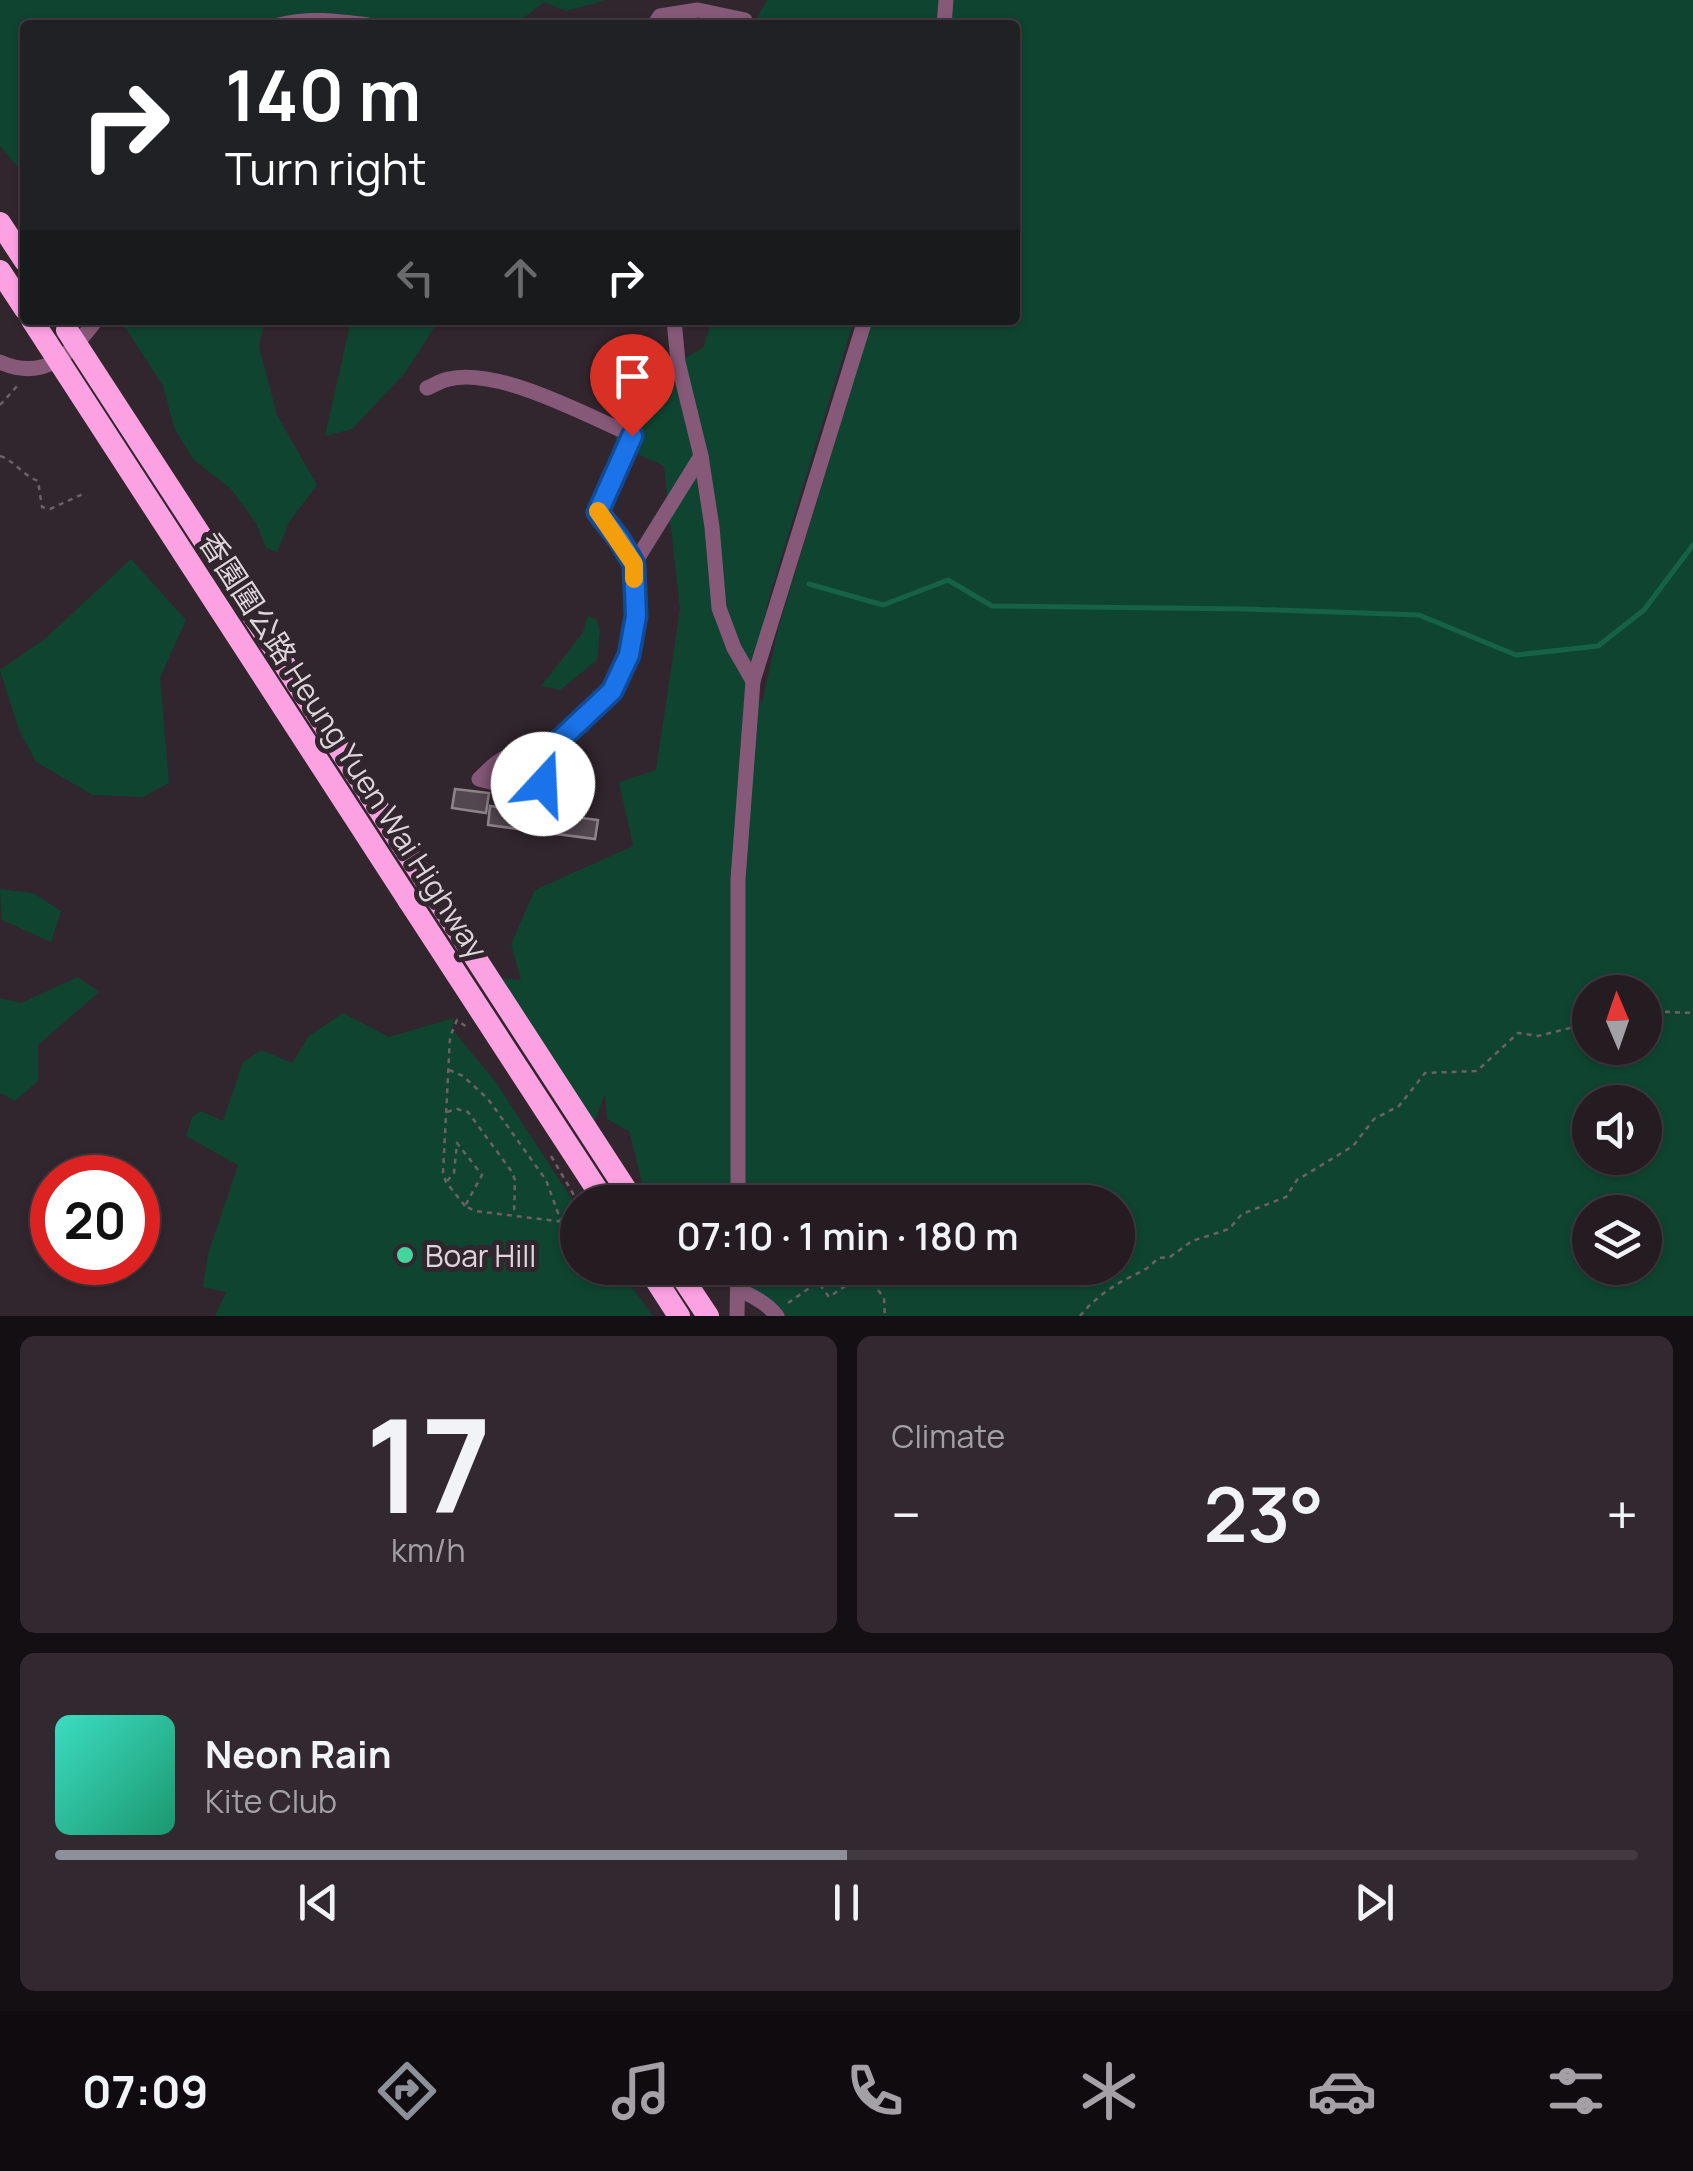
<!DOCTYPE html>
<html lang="en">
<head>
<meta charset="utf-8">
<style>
	:root { --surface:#251c22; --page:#31292f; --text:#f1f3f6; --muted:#a3a1a5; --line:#423a40; --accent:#8c9099 }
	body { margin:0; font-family:Manrope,"Noto Sans SC",sans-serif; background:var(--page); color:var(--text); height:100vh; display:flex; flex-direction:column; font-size:38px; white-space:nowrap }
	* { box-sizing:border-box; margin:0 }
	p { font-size:32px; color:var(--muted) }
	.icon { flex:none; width:55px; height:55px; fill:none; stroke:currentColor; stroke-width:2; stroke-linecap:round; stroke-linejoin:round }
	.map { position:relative; height:1316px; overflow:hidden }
	.details { display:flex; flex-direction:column; gap:20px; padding:20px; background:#140f13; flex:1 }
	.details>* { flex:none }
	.guide { position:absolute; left:20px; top:20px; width:1000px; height:305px; border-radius:10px; box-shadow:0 2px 8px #0004,0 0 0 2px var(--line); background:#202124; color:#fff; overflow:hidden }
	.needle { width:65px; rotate:358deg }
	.fabs { position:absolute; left:1572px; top:975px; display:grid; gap:20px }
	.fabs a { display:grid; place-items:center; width:90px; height:90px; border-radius:50%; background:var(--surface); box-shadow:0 2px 8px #0004,0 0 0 2px var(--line); font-size:50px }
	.speed { position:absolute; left:30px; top:1155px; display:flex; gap:20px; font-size:50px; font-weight:700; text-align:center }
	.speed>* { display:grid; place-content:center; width:130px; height:130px; border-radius:50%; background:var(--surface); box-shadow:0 2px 8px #0004,0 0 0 2px var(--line); line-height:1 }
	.speed .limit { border:15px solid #d22; background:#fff; color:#111 }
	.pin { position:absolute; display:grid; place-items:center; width:85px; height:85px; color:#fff; margin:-102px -42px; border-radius:50% 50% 50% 0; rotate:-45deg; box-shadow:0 0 10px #0007 }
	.pin .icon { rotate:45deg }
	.me { position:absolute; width:110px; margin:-55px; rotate:20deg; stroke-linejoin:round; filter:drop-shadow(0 0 8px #0008) }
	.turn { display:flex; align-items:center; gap:35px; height:210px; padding:0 40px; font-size:45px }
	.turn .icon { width:130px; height:130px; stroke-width:2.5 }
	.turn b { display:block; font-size:70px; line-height:85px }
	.lanes { display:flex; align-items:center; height:95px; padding:0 40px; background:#0003; justify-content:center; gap:50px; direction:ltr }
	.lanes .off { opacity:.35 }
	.big { font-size:75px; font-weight:600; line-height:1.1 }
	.details .tile { flex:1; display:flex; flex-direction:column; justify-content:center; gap:15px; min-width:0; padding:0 35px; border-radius:15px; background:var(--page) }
	.details .dial { align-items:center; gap:0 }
	.dial b { font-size:130px; line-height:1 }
	.song { display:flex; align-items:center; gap:30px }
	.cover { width:120px; height:120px; border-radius:15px; background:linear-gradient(135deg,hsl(170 70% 55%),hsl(160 70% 35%)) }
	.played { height:10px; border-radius:5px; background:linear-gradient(90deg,var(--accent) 50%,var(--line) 50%) }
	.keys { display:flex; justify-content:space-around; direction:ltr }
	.heat { display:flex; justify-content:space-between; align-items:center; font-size:55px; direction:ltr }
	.details .tiles { flex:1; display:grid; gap:20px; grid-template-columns:1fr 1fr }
	.tile:last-child { grid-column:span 2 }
	.trip { position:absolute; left:560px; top:1185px; width:575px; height:100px; border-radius:50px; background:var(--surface); box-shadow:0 2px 8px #0004,0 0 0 2px var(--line); font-weight:600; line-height:100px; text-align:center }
	.tab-bar { display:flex; height:160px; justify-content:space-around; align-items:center; background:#0f0b0e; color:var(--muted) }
	.tab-bar .icon { width:70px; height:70px }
	.tab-bar .selected { color:var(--accent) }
	.tab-bar b { font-size:45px; color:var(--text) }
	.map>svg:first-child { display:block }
</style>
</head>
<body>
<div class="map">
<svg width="1693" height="1316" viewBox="0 0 1693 1316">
	<rect width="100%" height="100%" fill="#31262d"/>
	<g fill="#0f4431" fill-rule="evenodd">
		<polygon points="0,0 606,0 566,11 544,2 521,20 520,25 25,25 25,175 0,146"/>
		<polygon points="767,0 939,0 936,25 753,25"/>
		<path d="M 954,0 L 1693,0 L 1693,1316 L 766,1316 L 758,1294 L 727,1268 L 1118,1268 L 1118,1202 L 672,1202 L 643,1186 L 629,1131 L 607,1119 L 605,1094 L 594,1123 L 497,978 L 521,980 L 511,944 L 535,890 L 633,846 L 619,782 L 656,770 L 680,609 L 664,466 L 616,444 L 614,422 L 618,395 L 647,390 L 678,362 L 703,348 L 712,320 L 854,320 L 770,594 L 761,633 L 753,681 L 762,704 L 778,629 L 872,320 L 1015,320 L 1015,25 L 951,25 ZM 1590,992 L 1645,992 L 1645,1048 L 1590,1048 ZM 1590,1102 L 1645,1102 L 1645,1158 L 1590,1158 ZM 1590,1212 L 1645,1212 L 1645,1268 L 1590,1268 Z"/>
		<polygon points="116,320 264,320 259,347 277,415 317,485 289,522 277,552 266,548 256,523 231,489 193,459 174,427 163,386 127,330"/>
		<polygon points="351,320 439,320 404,374 352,429 325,436"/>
		<polygon points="131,559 186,620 160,678 169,783 143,797 93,795 36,762 19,730 0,670 47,637"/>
		<polygon points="588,616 596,619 600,631 597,660 560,690 541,686 582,634"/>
		<polygon points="0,889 33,893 61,911 51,942 2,920"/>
		<polygon points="78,977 99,992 38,1045 38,1081 15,1101 0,1093 0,998 21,1003"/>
		<polygon points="343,1013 389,1037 454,1018 452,1029 495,1081 577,1207 578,1268 618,1268 653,1316 215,1316 226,1292 203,1287 208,1254 238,1165 186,1136 192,1117 201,1111 223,1121 243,1062 262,1050 292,1063 309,1036"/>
	</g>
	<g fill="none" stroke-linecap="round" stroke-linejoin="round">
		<polyline stroke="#156247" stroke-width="5" points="809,584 883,605 948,580 992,606 1246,609 1419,615 1516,655 1598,646 1644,610 1693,545"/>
	</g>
	<g fill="#53474f" stroke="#90838c" stroke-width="2.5">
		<polygon points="455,789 489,793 486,813 452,808"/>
		<polygon points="490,806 598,820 595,839 488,825"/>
	</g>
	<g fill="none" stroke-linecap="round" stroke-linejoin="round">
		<g stroke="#6b6167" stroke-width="2.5" stroke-dasharray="5 5" stroke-linecap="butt">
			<polyline points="0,405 19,384"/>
			<path d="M 0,456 C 15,461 21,474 38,481 L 42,507 L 50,509 L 83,494"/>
			<polyline points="1645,1011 1693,1013"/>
			<polyline points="449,1070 463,1076 488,1099 546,1180 561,1221"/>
			<polyline points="447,1112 457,1109 468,1112 512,1172 515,1180 514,1215"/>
			<polyline points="551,1156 578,1202"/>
			<polyline points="447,1181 454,1173 457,1143 482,1175 465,1206 475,1211 564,1222 578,1232"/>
			<polyline points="465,1206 446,1182 443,1173 450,1037 457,1020 468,1028"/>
			<polyline points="788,1303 818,1282 829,1297 865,1273 884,1298 885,1316"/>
			<path d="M 1080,1316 C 1091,1302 1108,1289 1124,1280 C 1138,1273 1148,1270 1158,1258 L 1170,1257 L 1192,1241 L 1229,1229 L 1242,1214 L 1286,1197 L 1297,1180 L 1353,1146 L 1374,1119 L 1399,1106 L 1425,1073 L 1477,1071 L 1518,1033 L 1538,1036 L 1590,1023"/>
		</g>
		<g stroke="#875979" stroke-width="15">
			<path d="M 279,25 C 308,17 338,21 368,25"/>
			<polyline points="654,25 660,16 698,10 745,20"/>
			<polyline points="944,25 946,0"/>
			<polyline points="674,320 678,362 701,456 712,527 719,608 734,648 753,681"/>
			<path d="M 0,362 C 45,382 71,354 96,320"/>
			<path d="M 427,388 C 434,385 442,380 449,379 C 498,367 586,415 632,435 L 598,512 L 619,539 L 634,564 L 636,616 L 629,655 L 612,691 L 545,754 L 543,784 L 539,795 L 479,779 C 504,754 508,753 542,751 L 545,754"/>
			<polyline points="634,564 701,456"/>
			<polyline points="738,1202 738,879 753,681 865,320"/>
			<path d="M 738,1290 C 754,1296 767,1303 777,1316"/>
			<polyline points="737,1316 738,1268"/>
		</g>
		<g stroke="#fca1e2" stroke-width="22">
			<polyline points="0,223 25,261"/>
			<polyline points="0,271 25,309"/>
			<polyline points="32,320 47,343"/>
			<polyline points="430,888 634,1202"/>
			<polyline points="409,901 605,1202"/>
			<polyline points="648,1268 679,1316"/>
			<polyline points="676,1268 708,1316"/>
		</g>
		<g stroke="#fca1e2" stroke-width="22">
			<polyline points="67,330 430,888"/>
			<polyline points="47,343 409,901"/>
		</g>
	</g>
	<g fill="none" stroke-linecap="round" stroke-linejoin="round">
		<g stroke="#114b97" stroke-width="25">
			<polyline id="route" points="543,784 545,754 612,691 629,655 636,616 634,564 619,539 598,512 632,436"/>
		</g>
		<use href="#route" stroke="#1a73e8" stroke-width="18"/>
		<polyline stroke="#f59e0b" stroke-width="18" points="598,511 634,564 634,579"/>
	</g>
	<circle fill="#45d49f" stroke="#31262d" stroke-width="4" cx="405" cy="1255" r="10"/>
	<g text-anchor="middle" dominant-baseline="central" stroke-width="10" stroke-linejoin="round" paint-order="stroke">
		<g font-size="30" fill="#ddd6da" stroke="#31262d">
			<text transform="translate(344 745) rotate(57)">香園圍公路 Heung Yuen Wai Highway</text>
		</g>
		<g font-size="30" fill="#ddd6da" stroke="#31262d" text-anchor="start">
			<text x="425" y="1255">Boar Hill</text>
		</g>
	</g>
</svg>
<div class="fabs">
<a><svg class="needle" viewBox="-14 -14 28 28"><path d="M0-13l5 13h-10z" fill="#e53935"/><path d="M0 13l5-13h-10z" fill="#a3a1a5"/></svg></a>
<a><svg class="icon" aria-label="sound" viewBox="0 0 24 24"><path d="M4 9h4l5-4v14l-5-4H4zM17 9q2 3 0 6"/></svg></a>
<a><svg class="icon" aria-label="layers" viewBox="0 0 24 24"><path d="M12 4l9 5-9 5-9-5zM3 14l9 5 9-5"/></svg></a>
</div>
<div class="speed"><div class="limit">20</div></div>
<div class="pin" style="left:632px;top:436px;background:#d93025"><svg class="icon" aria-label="arrive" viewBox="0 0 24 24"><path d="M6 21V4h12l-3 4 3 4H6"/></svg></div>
<svg class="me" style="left:543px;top:784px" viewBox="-20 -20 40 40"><circle r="19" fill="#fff"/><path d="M0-13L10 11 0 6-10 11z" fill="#1a73e8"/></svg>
<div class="trip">07:10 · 1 min · 180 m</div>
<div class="guide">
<div class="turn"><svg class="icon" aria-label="right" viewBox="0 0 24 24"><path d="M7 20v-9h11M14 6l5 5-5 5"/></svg><div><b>140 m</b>Turn right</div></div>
<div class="lanes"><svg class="icon off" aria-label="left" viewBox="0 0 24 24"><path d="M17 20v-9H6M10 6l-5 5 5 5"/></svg><svg class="icon off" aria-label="ahead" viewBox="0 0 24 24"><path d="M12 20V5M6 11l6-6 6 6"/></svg><svg class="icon" aria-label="right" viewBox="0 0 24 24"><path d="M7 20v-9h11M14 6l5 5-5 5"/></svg></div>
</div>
</div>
<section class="details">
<div class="tiles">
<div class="tile dial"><b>17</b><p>km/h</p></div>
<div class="tile"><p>Climate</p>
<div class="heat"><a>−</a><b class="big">23°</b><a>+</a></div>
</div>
<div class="tile">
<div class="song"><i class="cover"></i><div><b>Neon Rain</b><p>Kite Club</p></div></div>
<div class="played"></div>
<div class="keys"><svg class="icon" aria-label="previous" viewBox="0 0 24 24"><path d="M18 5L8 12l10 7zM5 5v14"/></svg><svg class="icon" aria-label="pause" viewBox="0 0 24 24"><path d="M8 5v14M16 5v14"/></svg><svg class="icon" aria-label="next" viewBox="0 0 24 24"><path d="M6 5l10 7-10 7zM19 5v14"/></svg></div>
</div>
</div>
</section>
<nav class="tab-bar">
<b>07:09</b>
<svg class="icon selected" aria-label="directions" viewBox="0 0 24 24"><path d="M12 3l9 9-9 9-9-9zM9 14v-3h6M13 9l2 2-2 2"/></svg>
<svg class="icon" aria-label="music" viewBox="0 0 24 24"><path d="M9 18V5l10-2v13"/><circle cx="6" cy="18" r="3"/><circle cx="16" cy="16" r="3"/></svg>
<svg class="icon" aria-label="phone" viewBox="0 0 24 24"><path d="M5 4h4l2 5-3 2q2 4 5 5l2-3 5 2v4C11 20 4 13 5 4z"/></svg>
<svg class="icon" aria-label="climate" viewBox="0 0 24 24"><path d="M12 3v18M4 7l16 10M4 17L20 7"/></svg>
<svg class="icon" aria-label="car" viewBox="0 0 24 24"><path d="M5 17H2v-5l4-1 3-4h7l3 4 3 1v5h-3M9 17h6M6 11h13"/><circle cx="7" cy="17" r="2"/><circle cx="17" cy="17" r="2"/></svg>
<svg class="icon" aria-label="filters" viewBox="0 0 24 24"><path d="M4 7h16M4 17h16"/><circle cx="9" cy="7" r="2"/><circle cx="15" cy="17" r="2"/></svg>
</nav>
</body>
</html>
